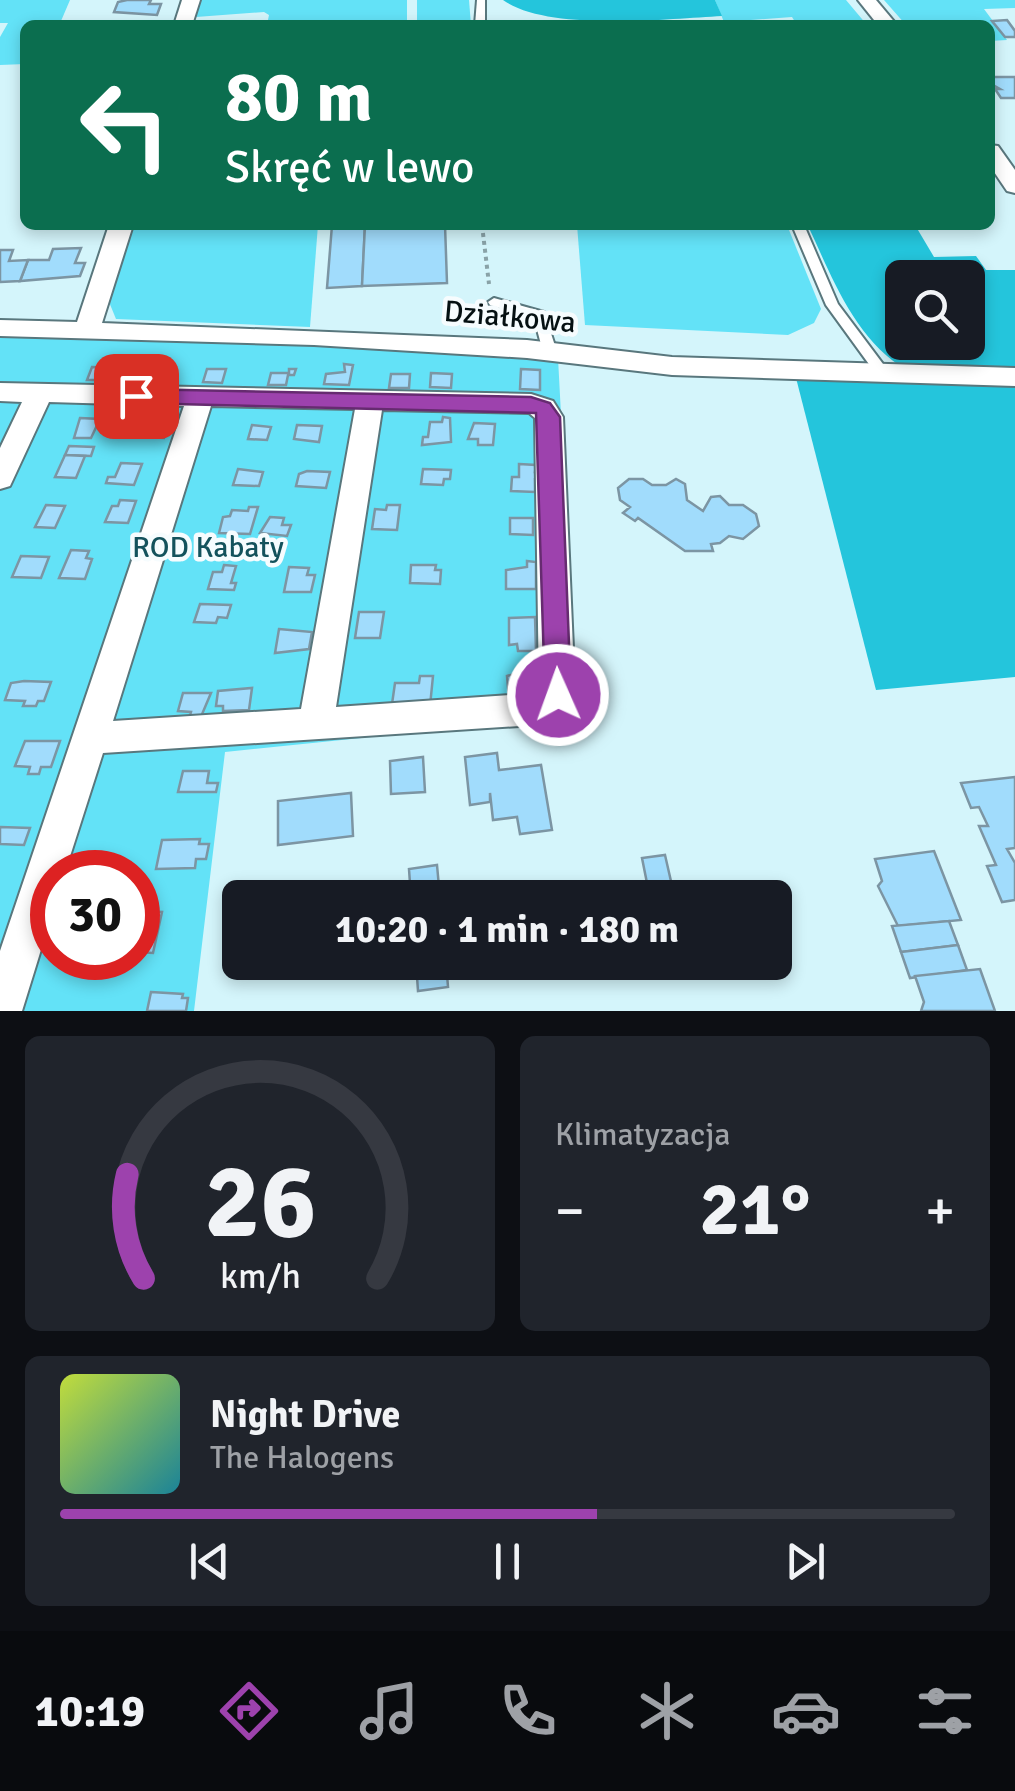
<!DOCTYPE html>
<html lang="pl">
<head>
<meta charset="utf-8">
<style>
	:root { --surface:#171b24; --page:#20242c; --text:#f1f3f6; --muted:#9ea1a6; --line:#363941; --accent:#9d42ad }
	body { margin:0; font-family:Signika,sans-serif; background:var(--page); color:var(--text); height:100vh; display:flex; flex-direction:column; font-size:38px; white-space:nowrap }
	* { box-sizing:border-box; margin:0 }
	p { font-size:32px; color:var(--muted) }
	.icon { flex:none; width:55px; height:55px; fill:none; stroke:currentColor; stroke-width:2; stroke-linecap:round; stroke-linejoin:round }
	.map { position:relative; height:1011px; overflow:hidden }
	.drawer { display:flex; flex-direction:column; gap:25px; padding:25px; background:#0d0f14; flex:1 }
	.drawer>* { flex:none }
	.top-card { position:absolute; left:20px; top:20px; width:975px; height:210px; border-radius:15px; box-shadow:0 5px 15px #0003; background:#0b6e4f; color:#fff; overflow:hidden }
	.buttons { position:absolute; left:885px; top:260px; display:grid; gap:20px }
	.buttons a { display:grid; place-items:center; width:100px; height:100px; border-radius:15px; background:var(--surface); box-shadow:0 5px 15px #0003; font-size:50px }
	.speed { position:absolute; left:30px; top:850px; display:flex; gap:20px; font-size:50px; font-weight:700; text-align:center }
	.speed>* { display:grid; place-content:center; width:130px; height:130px; border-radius:50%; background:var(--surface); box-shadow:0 5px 15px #0003; line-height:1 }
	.speed .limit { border:15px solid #d22; background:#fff; color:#111 }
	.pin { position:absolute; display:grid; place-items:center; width:85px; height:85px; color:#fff; margin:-42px; border-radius:20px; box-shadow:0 5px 15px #0006 }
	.me { position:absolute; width:110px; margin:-55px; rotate:358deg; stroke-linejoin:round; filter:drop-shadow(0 0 8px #0008) }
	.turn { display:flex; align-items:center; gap:35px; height:210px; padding:0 40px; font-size:45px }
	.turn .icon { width:130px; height:130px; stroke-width:2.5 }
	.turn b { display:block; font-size:70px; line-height:85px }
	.big { font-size:75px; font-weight:700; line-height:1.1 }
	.drawer .tile { flex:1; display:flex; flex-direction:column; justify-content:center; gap:15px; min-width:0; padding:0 35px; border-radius:15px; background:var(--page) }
	.drawer .dial { align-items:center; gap:0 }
	.dial svg { height:260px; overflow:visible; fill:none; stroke:var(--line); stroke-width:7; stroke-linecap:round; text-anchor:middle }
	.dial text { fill:var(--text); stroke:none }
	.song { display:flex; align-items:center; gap:30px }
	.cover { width:120px; height:120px; border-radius:15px; background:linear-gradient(135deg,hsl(70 70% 55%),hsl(190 70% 35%)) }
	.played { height:10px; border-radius:5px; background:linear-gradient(90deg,var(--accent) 60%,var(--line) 60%) }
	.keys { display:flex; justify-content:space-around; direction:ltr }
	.heat { display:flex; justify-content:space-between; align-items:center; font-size:55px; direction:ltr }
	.drawer .tiles { flex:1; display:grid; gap:25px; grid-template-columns:1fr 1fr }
	.tile:last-child { grid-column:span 2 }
	.trip { position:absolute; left:222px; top:880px; width:570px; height:100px; border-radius:15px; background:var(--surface); box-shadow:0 5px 15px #0003; font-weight:700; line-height:100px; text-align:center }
	.menu { display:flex; height:160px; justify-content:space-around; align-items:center; background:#090b0e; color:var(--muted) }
	.menu .icon { width:70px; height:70px }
	.menu .current { color:var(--accent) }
	.menu b { font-size:45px; color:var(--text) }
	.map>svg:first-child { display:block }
</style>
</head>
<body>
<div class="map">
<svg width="1015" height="1011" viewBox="0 0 1015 1011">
	<rect width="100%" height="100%" fill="#d4f5fb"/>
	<g fill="#63e2f7" fill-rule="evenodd">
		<polygon points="0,0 70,0 61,21 74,21 72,25 25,25 25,64 0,65 0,37 8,23 0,23"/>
		<polygon points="201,0 407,0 407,25 267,25 269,15 264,12 196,17"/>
		<polygon points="417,0 469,0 471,25 417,25"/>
		<polygon points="715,0 846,0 867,25 797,25 792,17 724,22"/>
		<polygon points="884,0 1015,0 1015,8 984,9 1007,40 990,41 990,25 906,25"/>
		<polygon points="131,225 318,225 310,327 116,319 107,297"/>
		<polygon points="577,225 787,225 821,309 814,323 788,335 585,325"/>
		<path d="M 0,334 L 228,341 L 558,358 L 577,716 L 225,752 L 194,1011 L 0,1011 ZM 52,872 L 138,872 L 138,958 L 52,958 Z"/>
	</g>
	<g fill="#24c5dc" fill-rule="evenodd">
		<path d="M 503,0 L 715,0 L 722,16 C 666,19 548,32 503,0 Z"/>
		<path d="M 839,225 L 915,225 L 934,257 L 976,256 L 986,270 L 1015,270 L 1015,367 L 900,366 C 853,334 832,277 809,228 ZM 902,278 L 968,278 L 968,342 L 902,342 Z"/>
		<polygon points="796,378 1015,383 1015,677 876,690"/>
	</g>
	<g fill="#a1dcfc" stroke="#7c95a3" stroke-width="2.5">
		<polygon points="127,0 151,0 149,4 161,4 157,15 114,12 118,2"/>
		<polygon points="1007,20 1015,31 1015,37 1005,37 992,21"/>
		<polygon points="990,77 1015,77 1015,98 1001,98 995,89 1000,89 993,85"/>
		<polygon points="332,225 365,225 362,286 327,288"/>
		<polygon points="365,225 445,225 447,283 362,286"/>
		<polygon points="81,248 75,263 85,263 80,276 20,281 28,260 49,260 53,249"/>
		<polygon points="0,250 13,250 9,261 28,260 20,281 0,282"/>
		<polygon points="152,364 173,368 169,380 146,379"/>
		<polygon points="344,364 353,365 349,385 324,384 326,374 345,372"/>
		<polygon points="92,367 112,368 117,368 112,380 87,380"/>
		<polygon points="207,369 226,369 222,383 203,382"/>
		<polygon points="289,369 296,369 294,375 288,375 286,385 268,385 271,373 289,373"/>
		<polygon points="521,369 540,370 540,390 520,389"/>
		<polygon points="431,373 452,374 451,388 430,387"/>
		<polygon points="391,374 410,374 409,388 389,388"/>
		<polygon points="443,417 450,418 451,442 422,445 423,437 428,437 430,422 442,422"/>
		<polygon points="80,418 100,419 91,438 74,438"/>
		<polygon points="152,421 170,423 164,438 145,437"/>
		<polygon points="474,423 495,424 493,445 478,445 478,439 468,439"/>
		<polygon points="252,425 271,427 267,440 248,439"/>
		<polygon points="297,425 322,426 319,442 294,439"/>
		<polygon points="69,446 94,447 91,456 65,455"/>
		<polygon points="65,455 85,456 76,478 55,477"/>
		<polygon points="121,463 142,464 134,485 106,483 108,477 115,477"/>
		<polygon points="519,464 536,465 535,472 541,472 540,478 535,479 535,492 511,491 512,477 519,477"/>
		<polygon points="238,469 263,472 259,486 233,485"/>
		<polygon points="423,469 451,470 450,479 444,479 443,485 421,484"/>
		<polygon points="307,471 330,472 326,488 296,486 299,474"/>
		<polygon points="629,479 643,479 652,485 666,485 676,479 685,484 687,500 703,511 711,497 720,496 729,505 743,505 756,514 759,526 743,539 729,536 720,543 711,544 713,551 685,551 638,518 635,521 623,513 630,507 620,500 618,488"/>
		<polygon points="120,500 136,501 128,523 105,522 112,506 118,506"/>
		<polygon points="46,505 65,506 55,528 35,527"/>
		<polygon points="387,505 400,505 397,530 372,529 375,509 386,510"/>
		<polygon points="249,507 258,507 250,534 219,533 223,517 230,516 232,510 248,511"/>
		<polygon points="270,517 284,518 282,525 291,525 287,536 260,533"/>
		<polygon points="510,518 533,518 533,535 510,534"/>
		<polygon points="71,550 89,551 86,558 92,559 85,579 59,578"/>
		<polygon points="21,556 49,557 41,578 12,577"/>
		<polygon points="527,561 536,562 536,589 506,589 506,570 527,567"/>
		<polygon points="224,565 236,566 231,583 236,583 234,590 208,589 213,572 222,572"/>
		<polygon points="411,565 436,565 435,570 441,570 440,584 410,583"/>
		<polygon points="289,567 309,568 307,575 315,575 311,592 284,592"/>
		<polygon points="200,604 231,605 227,618 218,617 216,623 194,622"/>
		<polygon points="359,612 384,612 380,638 355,638"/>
		<polygon points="535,617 536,651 518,651 517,644 509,645 509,618"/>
		<polygon points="279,629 312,632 309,649 275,653"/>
		<polygon points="532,669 534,697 509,699 507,676"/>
		<polygon points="420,676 433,676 430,706 392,704 395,683 419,683"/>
		<polygon points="24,681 51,682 44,701 38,701 36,706 23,706 25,701 5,700 11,683"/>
		<polygon points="252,688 249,710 223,711 223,706 216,706 218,691"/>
		<polygon points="183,693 211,693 200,719 189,719 191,712 178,711"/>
		<polygon points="25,741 60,741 51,767 41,767 39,774 28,774 30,767 15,766"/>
		<polygon points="497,753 499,770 541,765 552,830 520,834 517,817 493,820 490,793 490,802 470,805 465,757"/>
		<polygon points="423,757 425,792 391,794 390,761"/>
		<polygon points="183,771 209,771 207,783 218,783 216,792 178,792"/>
		<polygon points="1015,777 1015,848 1007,849 1015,863 1015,900 1002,902 987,866 996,865 979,826 988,826 979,807 971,808 961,783"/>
		<polygon points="351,793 353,836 278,845 278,801"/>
		<polygon points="0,827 30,828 24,845 0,844"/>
		<polygon points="200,839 199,844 209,844 206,859 196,859 195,868 156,869 162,840"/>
		<polygon points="934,851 961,920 898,926 878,886 882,881 875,859"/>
		<polygon points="665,855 673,890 649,893 642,858"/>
		<polygon points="437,865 440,898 411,898 409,869"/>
		<polygon points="138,911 162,912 153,953 138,952"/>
		<polygon points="949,921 958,945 901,952 892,926"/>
		<polygon points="958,945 967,970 910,978 901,952"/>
		<polygon points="416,962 446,962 448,987 418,991"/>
		<polygon points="980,969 995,1011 921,1011 924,1002 915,976"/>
		<polygon points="151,992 183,994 182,998 188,998 186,1011 147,1011"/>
	</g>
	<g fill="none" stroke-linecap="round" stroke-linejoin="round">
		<g stroke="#59777d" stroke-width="4">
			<g id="service">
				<polygon points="477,0 485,0 485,25 475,25"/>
				<polygon points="792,225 804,225 838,304 889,372 891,375 889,378 879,378 826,305"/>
				<polygon points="494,298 544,312 557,352 555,355 550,356 543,352 534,318 490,305 488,302"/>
			</g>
		</g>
		<g stroke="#59777d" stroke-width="4">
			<g id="minor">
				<polygon points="182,0 200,0 192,25 174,25"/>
				<polygon points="858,0 876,0 897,25 878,25"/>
				<polygon points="990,145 998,146 1015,170 1015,193 1007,191 990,166"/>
				<polygon points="109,225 133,225 102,323 527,340 672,357 1015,368 1015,386 672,375 527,358 314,345 0,336 0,320 77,322"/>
				<path d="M 0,383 L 531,394 L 553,401 L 563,417 L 575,695 C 566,715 555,718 535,725 L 103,753 L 65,872 L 52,872 L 52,914 L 22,1011 L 0,1011 L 0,951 L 184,406 L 49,402 L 10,486 L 0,489 L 0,448 L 22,402 L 0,401 ZM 211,406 L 355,409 L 301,709 L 113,721 ZM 382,410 L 529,413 L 535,418 L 539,693 L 336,707 Z"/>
			</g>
		</g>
		<polyline stroke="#89a2a7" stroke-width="4" stroke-dasharray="4 4" stroke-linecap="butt" points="482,225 489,284"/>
		<use href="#service" fill="#fff" fill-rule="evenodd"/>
		<use href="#minor" fill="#fff" fill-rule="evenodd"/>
	</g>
	<polygon fill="#9d42ad" stroke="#662b70" stroke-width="2.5" points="136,389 531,397 550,403 560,417 571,695 567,703 558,707 548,703 545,695 536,413 136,403 126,396"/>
	<g text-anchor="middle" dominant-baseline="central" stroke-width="9" stroke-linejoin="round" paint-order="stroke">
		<g font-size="30" fill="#051012" stroke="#f6fcfe">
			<text transform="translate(510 317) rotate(5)">Działkowa</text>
		</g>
		<g font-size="30" fill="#14525c" stroke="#f6fcfe">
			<text x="208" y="547">ROD Kabaty</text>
		</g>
	</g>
</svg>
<div class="buttons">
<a><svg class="icon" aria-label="search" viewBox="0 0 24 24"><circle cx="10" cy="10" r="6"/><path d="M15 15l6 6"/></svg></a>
</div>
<div class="speed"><div class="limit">30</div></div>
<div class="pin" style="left:136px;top:396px;background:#d93025"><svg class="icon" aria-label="arrive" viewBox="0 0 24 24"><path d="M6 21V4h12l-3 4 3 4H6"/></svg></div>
<svg class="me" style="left:558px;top:695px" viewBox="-20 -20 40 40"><circle r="17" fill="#9d42ad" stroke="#fff" stroke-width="3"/><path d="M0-11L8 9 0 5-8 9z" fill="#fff"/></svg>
<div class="trip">10:20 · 1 min · 180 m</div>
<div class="top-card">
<div class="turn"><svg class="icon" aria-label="left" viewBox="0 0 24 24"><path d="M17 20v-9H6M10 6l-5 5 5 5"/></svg><div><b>80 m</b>Skręć w lewo</div></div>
</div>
</div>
<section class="drawer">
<div class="tiles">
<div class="tile dial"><svg viewBox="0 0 100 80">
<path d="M14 69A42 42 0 1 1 86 69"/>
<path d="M14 69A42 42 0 0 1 9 37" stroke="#9d42ad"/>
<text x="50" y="56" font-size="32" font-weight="700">26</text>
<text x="50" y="72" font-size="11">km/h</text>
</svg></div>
<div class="tile"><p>Klimatyzacja</p>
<div class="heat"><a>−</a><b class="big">21°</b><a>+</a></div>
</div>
<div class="tile">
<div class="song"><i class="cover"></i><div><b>Night Drive</b><p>The Halogens</p></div></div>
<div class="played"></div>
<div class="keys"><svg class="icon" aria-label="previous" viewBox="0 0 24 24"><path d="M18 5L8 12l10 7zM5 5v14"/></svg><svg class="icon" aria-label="pause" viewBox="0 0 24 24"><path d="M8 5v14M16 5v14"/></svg><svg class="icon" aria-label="next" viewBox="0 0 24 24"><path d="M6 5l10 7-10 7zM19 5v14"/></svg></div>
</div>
</div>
</section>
<nav class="menu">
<b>10:19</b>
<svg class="icon current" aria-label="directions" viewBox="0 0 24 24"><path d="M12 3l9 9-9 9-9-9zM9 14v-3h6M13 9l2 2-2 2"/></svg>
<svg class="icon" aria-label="music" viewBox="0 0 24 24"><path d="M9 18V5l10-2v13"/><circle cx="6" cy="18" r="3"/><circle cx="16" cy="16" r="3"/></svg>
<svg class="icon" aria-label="phone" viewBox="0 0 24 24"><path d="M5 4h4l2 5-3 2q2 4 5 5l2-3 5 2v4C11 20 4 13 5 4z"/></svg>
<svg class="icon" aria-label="climate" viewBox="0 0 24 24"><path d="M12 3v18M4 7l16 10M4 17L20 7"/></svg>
<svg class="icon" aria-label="car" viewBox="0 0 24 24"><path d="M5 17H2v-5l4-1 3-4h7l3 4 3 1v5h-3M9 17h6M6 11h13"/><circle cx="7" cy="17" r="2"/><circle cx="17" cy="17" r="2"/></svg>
<svg class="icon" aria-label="filters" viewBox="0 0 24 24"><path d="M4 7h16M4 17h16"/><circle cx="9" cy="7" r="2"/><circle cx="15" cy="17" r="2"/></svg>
</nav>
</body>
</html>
